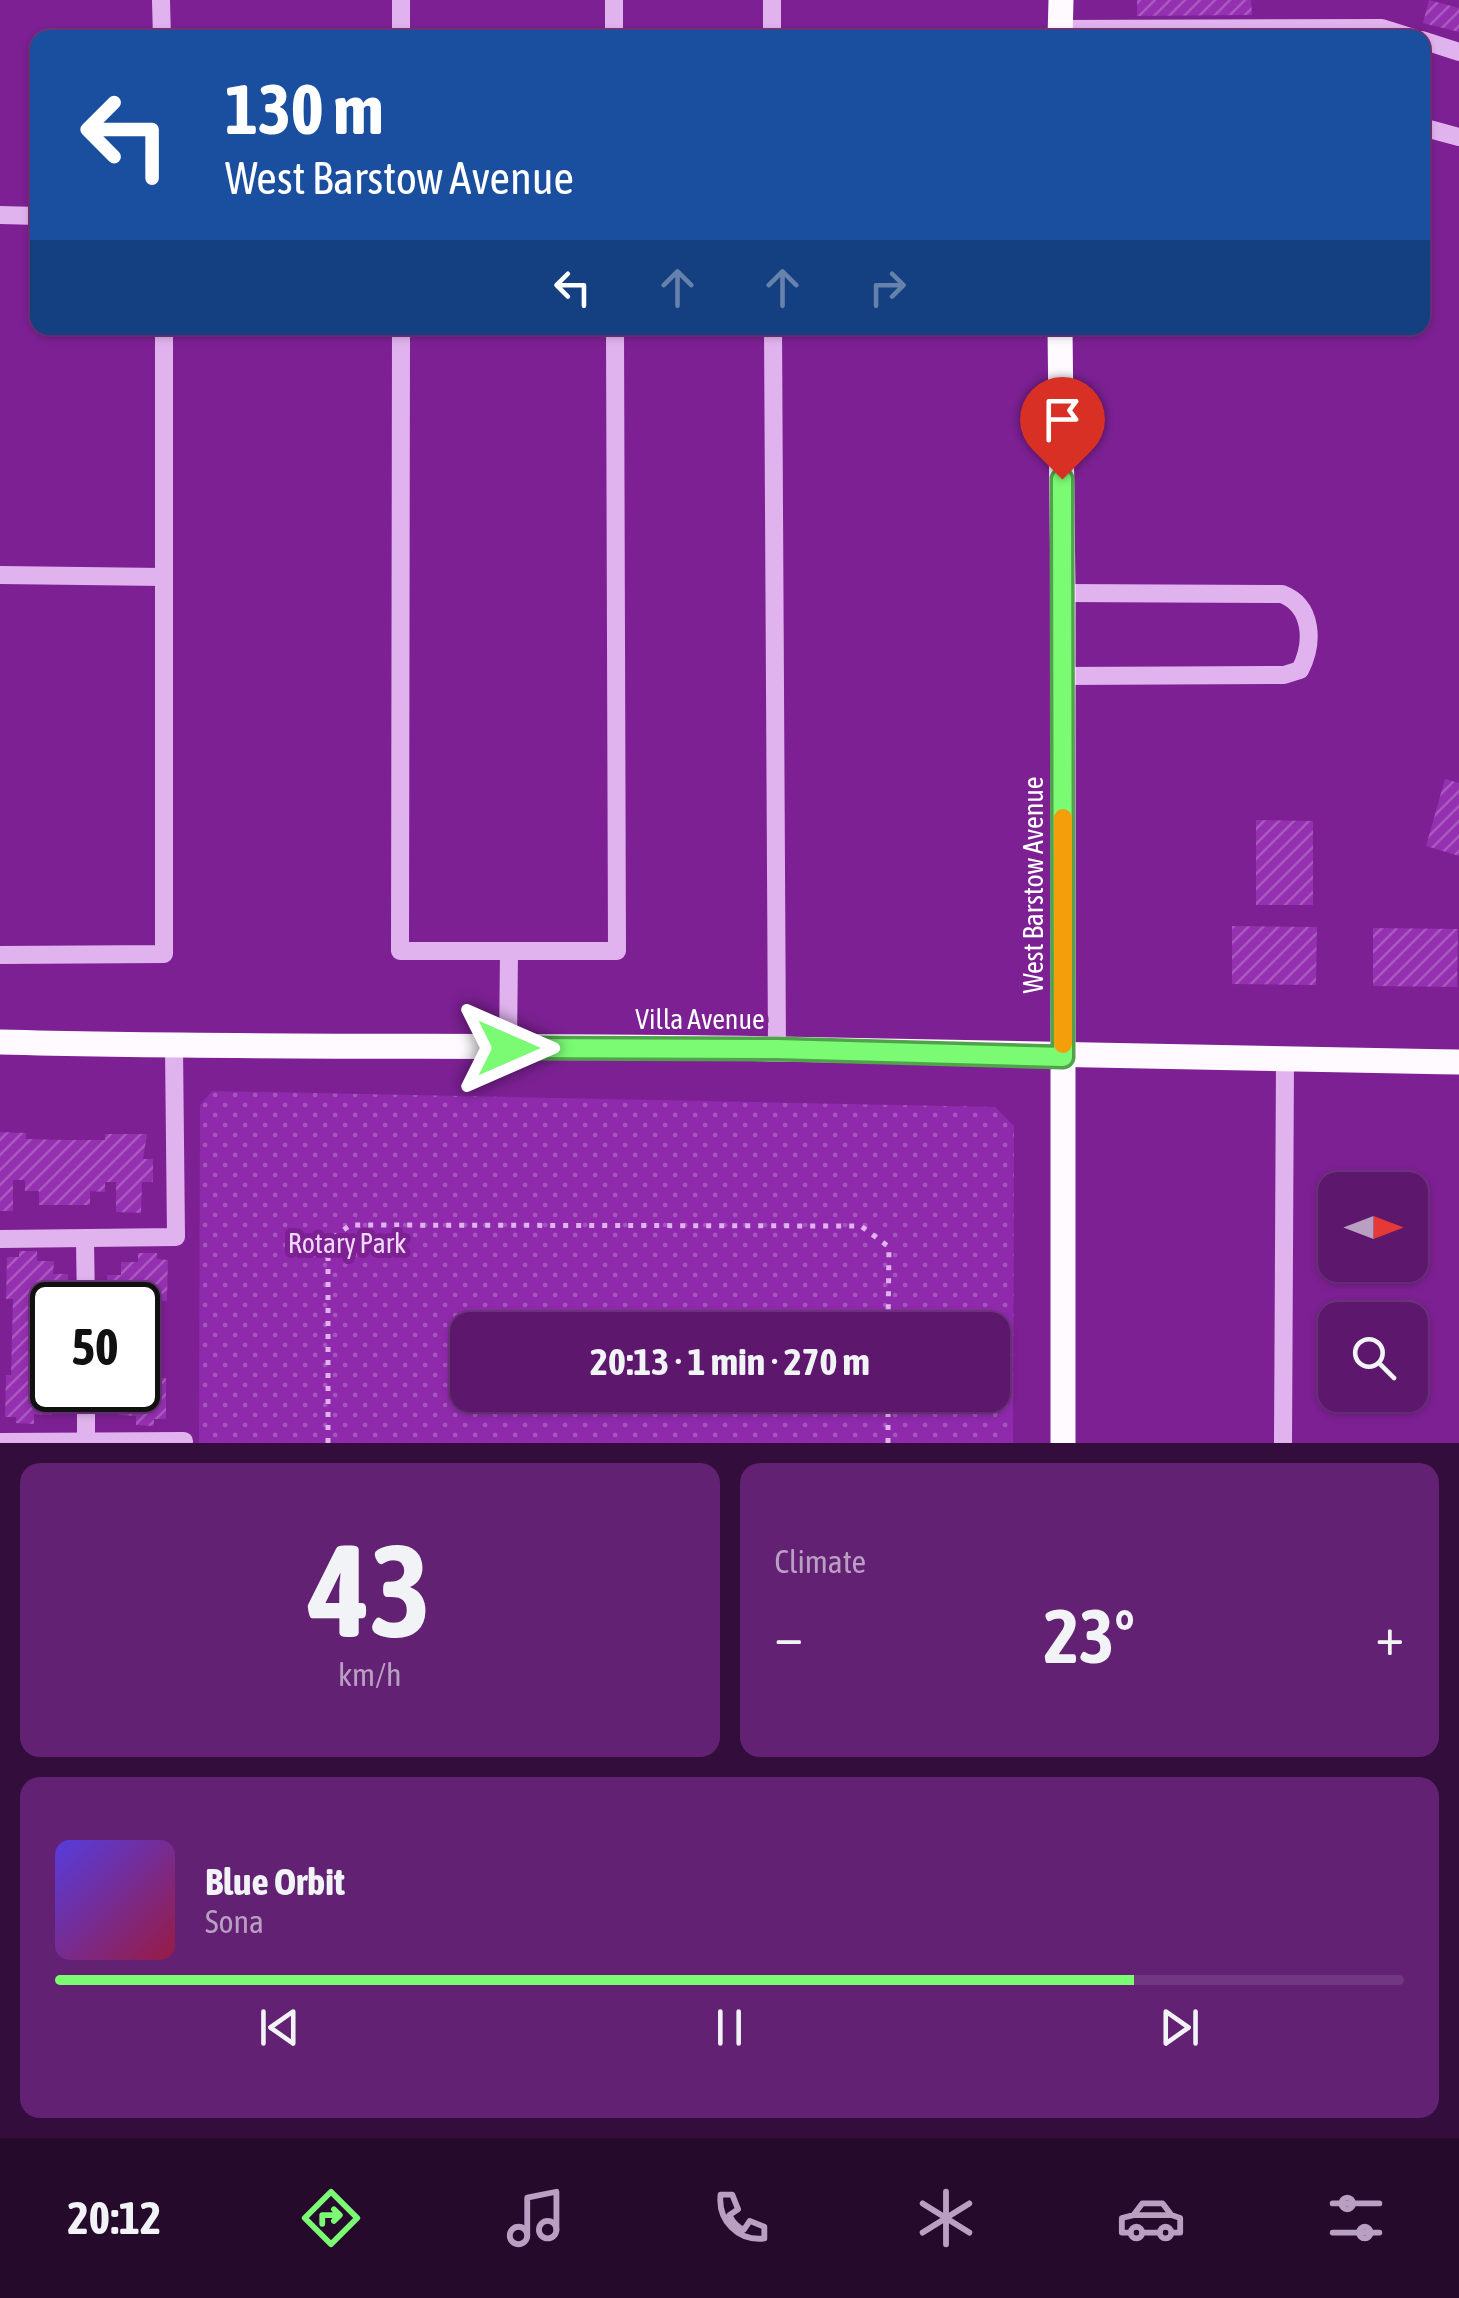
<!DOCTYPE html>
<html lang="en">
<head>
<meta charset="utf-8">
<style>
	:root { --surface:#5d186e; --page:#632173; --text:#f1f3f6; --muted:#b9a0c2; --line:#723781; --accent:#7bfb74 }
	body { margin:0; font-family:"Asap Condensed",sans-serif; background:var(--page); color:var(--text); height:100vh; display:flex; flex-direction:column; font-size:38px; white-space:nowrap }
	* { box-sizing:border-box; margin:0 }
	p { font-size:32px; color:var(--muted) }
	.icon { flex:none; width:55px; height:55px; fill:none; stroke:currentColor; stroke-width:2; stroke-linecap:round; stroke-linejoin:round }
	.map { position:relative; height:1443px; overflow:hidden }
	.details { display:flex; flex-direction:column; gap:20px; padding:20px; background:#330d3c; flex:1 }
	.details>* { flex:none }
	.guide { position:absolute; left:30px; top:30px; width:1400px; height:305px; border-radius:20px; box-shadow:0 2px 8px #0004,0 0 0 2px var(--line); background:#1a4fa0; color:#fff; overflow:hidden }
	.needle { width:65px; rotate:90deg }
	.tools { position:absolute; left:1318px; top:1172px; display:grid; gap:20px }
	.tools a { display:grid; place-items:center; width:110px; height:110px; border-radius:20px; background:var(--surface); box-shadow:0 2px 8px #0004,0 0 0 2px var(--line); font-size:50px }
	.speed { position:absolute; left:30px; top:1282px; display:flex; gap:20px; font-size:50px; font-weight:700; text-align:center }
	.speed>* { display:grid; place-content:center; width:130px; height:130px; border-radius:50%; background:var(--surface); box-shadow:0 2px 8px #0004,0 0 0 2px var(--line); line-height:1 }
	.speed .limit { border:5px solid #111; border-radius:15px; background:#fff; color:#111 }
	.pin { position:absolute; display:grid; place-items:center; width:85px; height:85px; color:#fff; margin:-102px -42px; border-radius:50% 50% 50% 0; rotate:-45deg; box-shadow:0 0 10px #0007 }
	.pin .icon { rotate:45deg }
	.me { position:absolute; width:110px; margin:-55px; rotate:90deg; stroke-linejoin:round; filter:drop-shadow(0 0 8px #0008) }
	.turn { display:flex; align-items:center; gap:35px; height:210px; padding:0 30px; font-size:45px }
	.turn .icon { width:130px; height:130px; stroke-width:2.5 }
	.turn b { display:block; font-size:70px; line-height:85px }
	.lanes { display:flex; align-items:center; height:95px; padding:0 30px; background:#0003; justify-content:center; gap:50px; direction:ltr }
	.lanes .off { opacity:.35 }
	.big { font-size:75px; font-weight:700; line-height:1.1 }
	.details .tile { flex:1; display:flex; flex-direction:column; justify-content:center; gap:15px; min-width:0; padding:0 35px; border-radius:20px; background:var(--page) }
	.details .dial { align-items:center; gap:0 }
	.dial b { font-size:130px; line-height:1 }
	.song { display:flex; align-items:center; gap:30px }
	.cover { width:120px; height:120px; border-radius:15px; background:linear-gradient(135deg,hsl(250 70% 55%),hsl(340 70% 35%)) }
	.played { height:10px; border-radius:5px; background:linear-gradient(90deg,var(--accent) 80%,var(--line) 80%) }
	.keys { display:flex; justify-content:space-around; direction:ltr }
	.heat { display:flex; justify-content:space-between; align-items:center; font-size:55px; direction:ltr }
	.details .tiles { flex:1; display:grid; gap:20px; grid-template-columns:1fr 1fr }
	.tile:last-child { grid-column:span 2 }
	.trip { position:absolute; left:450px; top:1312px; width:560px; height:100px; border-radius:20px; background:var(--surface); box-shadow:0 2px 8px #0004,0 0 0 2px var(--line); font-weight:700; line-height:100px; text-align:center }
	.dock { display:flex; height:160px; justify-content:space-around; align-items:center; background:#250a2c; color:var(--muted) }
	.dock .icon { width:70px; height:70px }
	.dock .on { color:var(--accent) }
	.dock b { font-size:45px; color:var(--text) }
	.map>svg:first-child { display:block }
</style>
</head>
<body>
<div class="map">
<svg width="1459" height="1443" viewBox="0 0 1459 1443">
	<defs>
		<pattern id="park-dots" width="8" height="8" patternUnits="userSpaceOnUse" patternTransform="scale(2.5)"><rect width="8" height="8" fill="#8f2aac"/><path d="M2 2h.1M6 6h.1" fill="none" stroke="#a555bd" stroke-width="1.8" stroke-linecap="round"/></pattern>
		<pattern id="building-hatch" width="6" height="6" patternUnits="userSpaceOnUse" patternTransform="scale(2.5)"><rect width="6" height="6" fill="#9530b1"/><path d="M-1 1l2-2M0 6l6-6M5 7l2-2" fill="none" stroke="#aa59c1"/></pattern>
	</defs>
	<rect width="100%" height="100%" fill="#7c2093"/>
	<path fill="url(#park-dots)" fill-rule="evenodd" d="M 212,1091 L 995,1107 L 1014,1126 L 1013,1443 L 199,1443 L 200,1105 ZM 468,1330 L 992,1330 L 992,1395 L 468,1395 Z"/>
	<g fill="url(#building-hatch)">
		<polygon points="1137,0 1251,0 1252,15 1137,16"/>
		<polygon points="1429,0 1459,8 1459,32 1423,23"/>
		<polygon points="1445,779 1459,783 1459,856 1426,846"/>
		<polygon points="1256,820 1313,821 1313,905 1256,905"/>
		<polygon points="1232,926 1317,927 1316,985 1232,984"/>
		<polygon points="1373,928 1458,929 1457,987 1373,986"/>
		<polygon points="0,1132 26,1133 26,1139 66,1140 105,1140 105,1134 147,1134 143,1159 153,1159 153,1182 142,1182 141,1213 116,1212 116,1182 105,1182 105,1192 90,1191 90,1205 39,1205 39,1191 25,1191 25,1180 13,1180 13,1211 0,1211"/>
		<polygon points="19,1251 37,1251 37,1261 54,1261 53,1274 68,1274 67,1305 52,1305 52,1390 66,1390 66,1402 52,1402 52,1415 34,1414 34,1424 16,1423 16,1417 5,1417 6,1375 11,1375 13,1299 6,1299 7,1257 19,1257"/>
		<polygon points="138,1253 157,1253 157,1259 168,1260 167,1301 162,1301 161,1378 166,1378 166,1419 154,1419 154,1426 136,1425 136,1416 119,1415 119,1403 105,1403 106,1390 138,1390 138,1305 107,1305 107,1275 121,1275 121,1262 138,1262"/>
	</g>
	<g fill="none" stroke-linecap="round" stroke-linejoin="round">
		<g stroke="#e1b3ee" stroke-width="5" stroke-dasharray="5 8" stroke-linecap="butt">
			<polyline points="328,1443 328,1242 350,1225 861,1226 889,1247 888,1330"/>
			<polyline points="888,1443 888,1395"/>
		</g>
		<g stroke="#e1b3ee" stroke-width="18">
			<polyline points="161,0 162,38"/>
			<polyline points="614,0 614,38"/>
			<polyline points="772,0 772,38"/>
			<polyline points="1061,29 1382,28 1414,38"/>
			<polyline points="401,38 401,0"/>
			<polyline points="1422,40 1459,52"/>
			<polyline points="1422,127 1459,137"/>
			<polyline points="0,215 38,216"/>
			<polyline points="401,328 400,951 617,951 615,328"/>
			<polyline points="773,328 777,1049"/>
			<polyline points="0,575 164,577"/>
			<path d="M 1063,593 L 1282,594 C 1313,606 1314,643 1300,670 L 1284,675 L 1063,676"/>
			<polyline points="0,955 164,954 164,328"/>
			<polyline points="508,1049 509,951"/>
			<polyline points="0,1239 176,1237 174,1047"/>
			<polyline points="85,1241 86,1305"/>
			<polyline points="86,1390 86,1442"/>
			<polyline points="0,1442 184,1441"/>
			<polyline points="1283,1443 1285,1059"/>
		</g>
		<g stroke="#fefaff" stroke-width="25">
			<polyline points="1060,38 1061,0"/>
			<polyline points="1060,328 1063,593 1063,1443"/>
			<path d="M 0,1042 C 260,1049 519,1044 779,1049 C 1005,1054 1232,1059 1459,1062"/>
		</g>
	</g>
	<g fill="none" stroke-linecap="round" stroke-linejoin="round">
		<g stroke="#50a34b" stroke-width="25">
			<polyline id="route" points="508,1048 777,1049 1063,1057 1062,479"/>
		</g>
		<use href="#route" stroke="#7bfb74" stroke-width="18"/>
		<polyline stroke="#f59e0b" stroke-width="18" points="1063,1044 1063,818"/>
	</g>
	<g text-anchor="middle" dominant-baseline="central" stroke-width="10" stroke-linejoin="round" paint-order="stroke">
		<g font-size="28" fill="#fff" stroke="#7c2093">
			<text transform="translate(1033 885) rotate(-90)">West Barstow Avenue</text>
			<text x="700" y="1019">Villa Avenue</text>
		</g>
		<g font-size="28" fill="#f2d9fa" stroke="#7c2093">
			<text x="347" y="1243">Rotary Park</text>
		</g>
	</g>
</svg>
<div class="tools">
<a><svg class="needle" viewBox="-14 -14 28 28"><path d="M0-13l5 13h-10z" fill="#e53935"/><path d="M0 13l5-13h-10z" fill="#b9a0c2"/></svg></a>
<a><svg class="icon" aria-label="search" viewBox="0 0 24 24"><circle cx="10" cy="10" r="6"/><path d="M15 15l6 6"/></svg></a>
</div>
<div class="speed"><div class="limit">50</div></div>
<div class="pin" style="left:1062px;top:479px;background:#d93025"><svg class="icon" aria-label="arrive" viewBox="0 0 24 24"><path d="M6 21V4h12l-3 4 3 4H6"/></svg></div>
<svg class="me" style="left:508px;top:1048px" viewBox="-20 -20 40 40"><path d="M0-17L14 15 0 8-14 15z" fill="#7bfb74" stroke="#fff" stroke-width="4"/></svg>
<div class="trip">20:13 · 1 min · 270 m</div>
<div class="guide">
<div class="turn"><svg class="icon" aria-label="left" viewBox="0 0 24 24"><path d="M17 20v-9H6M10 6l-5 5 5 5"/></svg><div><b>130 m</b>West Barstow Avenue</div></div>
<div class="lanes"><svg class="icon" aria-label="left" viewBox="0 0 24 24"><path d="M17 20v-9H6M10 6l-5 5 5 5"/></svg><svg class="icon off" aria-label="ahead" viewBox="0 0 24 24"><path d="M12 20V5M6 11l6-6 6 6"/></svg><svg class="icon off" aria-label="ahead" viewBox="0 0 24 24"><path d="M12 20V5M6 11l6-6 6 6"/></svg><svg class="icon off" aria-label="right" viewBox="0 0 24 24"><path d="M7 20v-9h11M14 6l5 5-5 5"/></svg></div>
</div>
</div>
<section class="details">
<div class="tiles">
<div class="tile dial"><b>43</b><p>km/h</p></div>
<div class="tile"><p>Climate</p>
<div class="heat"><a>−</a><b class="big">23°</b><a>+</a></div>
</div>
<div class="tile">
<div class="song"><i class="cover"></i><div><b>Blue Orbit</b><p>Sona</p></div></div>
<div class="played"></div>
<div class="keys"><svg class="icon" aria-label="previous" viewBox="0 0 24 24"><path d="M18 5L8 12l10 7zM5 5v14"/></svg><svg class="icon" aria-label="pause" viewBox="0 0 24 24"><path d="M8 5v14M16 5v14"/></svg><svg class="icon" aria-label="next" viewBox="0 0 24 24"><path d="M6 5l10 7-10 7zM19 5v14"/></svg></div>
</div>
</div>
</section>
<nav class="dock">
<b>20:12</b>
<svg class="icon on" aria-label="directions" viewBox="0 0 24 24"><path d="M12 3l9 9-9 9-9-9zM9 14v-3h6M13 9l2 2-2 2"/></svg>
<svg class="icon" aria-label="music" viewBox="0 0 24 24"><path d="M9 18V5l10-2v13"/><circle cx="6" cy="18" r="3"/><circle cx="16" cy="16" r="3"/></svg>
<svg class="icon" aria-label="phone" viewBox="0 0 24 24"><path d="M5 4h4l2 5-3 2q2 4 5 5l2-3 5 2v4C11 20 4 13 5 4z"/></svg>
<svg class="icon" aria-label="climate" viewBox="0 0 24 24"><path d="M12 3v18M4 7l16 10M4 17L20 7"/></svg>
<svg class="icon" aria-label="car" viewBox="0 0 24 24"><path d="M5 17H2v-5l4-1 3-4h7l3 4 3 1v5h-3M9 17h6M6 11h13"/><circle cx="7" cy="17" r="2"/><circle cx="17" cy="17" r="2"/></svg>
<svg class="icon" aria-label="filters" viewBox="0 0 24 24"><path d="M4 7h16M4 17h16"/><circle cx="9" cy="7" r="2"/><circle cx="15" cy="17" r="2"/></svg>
</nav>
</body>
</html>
